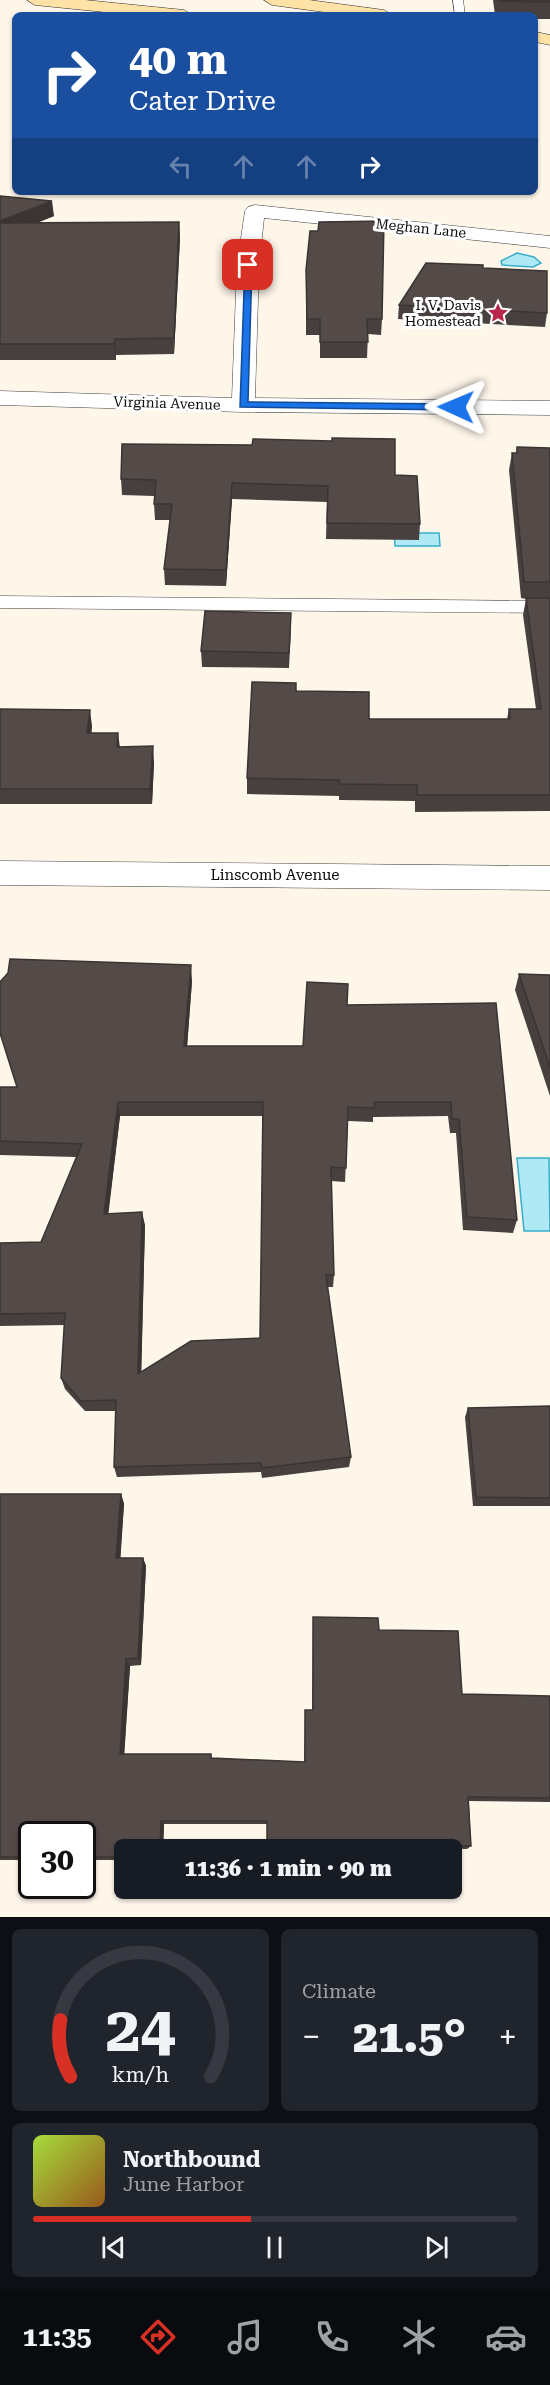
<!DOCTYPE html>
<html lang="en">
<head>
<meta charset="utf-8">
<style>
	:root { --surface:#171b24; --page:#20242c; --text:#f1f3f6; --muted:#9ea1a6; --line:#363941; --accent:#d93025 }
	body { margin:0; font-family:"Roboto Serif",serif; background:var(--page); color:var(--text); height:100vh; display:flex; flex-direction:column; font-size:22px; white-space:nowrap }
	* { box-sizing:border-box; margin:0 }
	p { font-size:20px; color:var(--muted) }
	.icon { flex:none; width:33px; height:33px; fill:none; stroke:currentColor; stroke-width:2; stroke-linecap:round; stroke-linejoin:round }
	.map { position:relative; height:1917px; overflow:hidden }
	.side { display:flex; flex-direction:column; gap:12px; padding:12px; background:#0d0f14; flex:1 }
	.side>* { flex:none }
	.banner { position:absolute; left:12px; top:12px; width:526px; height:183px; border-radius:9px; box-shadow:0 2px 4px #0004; background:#1a4fa0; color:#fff; overflow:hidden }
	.speed { position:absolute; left:18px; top:1821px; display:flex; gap:12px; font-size:30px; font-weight:700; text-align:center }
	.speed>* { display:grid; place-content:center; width:78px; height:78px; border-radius:50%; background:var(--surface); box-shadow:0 2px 4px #0004; line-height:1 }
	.speed .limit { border:3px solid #111; border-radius:9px; background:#fff; color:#111 }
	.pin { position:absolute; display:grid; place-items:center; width:51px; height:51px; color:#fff; margin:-26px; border-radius:12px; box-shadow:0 3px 9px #0006 }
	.me { position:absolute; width:66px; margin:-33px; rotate:271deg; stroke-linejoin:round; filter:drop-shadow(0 0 4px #0008) }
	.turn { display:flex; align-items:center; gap:21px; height:126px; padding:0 18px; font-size:27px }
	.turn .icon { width:78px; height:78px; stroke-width:2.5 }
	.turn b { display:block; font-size:42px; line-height:51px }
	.lanes { display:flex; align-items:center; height:57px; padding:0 18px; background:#0003; justify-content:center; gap:30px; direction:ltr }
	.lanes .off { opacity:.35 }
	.big { font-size:45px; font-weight:800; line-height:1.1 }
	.side .widget { flex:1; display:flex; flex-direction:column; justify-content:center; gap:9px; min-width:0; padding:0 21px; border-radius:9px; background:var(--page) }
	.side .dial { align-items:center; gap:0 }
	.dial svg { height:156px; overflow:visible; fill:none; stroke:var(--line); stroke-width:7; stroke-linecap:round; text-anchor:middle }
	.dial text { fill:var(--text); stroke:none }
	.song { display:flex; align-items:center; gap:18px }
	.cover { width:72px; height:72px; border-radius:9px; background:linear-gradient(135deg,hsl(80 70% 55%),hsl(30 70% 35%)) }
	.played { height:6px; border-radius:3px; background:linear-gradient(90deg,var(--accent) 45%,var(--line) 45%) }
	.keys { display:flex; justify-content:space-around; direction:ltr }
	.heat { display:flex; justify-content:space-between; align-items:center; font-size:33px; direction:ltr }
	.side .tiles { flex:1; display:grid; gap:12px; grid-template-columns:1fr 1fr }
	.widget:last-child { grid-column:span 2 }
	.trip { position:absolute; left:114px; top:1839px; width:348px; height:60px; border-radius:9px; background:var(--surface); box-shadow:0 2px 4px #0004; font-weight:800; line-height:60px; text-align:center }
	.tabs { display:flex; height:96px; justify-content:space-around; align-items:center; background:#090b0e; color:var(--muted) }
	.tabs .icon { width:42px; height:42px }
	.tabs .current { color:var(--accent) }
	.tabs b { font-size:27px; color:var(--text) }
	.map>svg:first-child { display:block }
</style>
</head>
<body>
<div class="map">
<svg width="550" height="1917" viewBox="0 0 550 1917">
	<rect width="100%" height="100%" fill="#fff6ea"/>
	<g fill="#afe9f5" stroke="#37aecb" stroke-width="1.5">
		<polygon points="517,253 534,257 541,263 533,267 502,265 501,261"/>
		<polygon points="394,533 439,533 440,546 395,546"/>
		<polygon points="517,1158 549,1158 550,1231 524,1231"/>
	</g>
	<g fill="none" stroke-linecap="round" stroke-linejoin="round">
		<g stroke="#3e3e3e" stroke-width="1">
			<g id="lane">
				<polygon points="453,0 463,0 465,15 455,15"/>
				<polygon points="0,596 550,601 550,613 0,608"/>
			</g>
		</g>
		<g stroke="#3e3e3e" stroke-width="1">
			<g id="street">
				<polygon points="255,205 550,236 550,248 264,218 259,265 255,398 550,401 550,415 243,412 0,405 0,391 232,398 237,265 245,211 248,207"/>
				<polygon points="0,861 550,866 550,890 0,885"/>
			</g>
		</g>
		<g stroke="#2d2d2d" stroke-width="1">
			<g id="secondary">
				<polygon points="27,0 85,0 184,10 192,15 134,15 35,5"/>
				<polygon points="264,0 309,0 384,10 392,15 346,15 272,5"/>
				<polygon points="536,32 550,35 550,45 536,42"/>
			</g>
		</g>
		<use href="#lane" fill="#fff" fill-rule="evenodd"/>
		<use href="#street" fill="#fff" fill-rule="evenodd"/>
		<use href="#secondary" fill="#fee2a6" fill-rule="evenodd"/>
	</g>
	<g fill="#48403e" fill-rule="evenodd">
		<polygon points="493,0 550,0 550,19 536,19 536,15 495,15"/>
		<polygon points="0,196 54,216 36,223 179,222 180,238 174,354 116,355 116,360 0,360"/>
		<polygon points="306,270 382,319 381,335 368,334 367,358 320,358 320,335 306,335"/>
		<polygon points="399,305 547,313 545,327 398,319"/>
		<polygon points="517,447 550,448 550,811 415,812 415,801 339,800 339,796 247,794 247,778 296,691 369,719 507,719 509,709 536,709 523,615 526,599 521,598 509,470 512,453 516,453"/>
		<polygon points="395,475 420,524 419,540 326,539 327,502 232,499 226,586 165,585 164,569 170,520 155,520 154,504 154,496 122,495 121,479"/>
		<polygon points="291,629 289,668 202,667 201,651"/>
		<polygon points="0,709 92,726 91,733 154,762 152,804 0,804"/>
		<polygon points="519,974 550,975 550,1096 515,990"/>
		<path d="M 192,981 L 187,1046 L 303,1046 L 347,1005 L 496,1003 L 517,1220 L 513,1233 L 463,1230 L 456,1133 L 450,1133 L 448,1116 L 373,1117 L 373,1122 L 348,1121 L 345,1182 L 331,1181 L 334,1275 L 333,1287 L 327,1287 L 351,1457 L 349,1467 L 262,1478 L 261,1472 L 117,1477 L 114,1467 L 116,1411 L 85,1411 L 65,1389 L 61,1378 L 65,1325 L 0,1326 L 0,1243 L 41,1242 L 76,1157 L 0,1155 L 0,1087 L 17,1087 ZM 120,1116 L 263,1116 L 260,1338 L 141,1373 L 145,1225 L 108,1213 Z"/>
		<polygon points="550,1406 550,1506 473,1506 465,1417 468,1408"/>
		<polygon points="0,1494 121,1494 124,1504 120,1558 143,1558 146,1566 141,1665 130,1666 124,1754 211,1754 212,1758 304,1762 305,1710 312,1710 313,1617 379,1630 462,1694 550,1696 550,1802 469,1801 471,1846 467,1849 267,1845 267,1824 164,1824 163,1850 124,1850 124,1860 82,1860 82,1834 32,1834 32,1860 0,1860"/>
	</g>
	<g fill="#3b3432">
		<polygon points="52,201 54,216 0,238 0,221"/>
		<polygon points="179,222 180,238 174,354 174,338"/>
		<polygon points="115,339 116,355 116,360 114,344"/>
		<polygon points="232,483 232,499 226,586 226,570"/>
		<polygon points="90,710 92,726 90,749 87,733"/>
		<polygon points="118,733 120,748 117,747"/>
		<polygon points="153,746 154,762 152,804 150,789"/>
		<polygon points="191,965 192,981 186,1061 184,1046"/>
		<polygon points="118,1102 120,1116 107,1226 104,1214"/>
		<polygon points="142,1212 145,1225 141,1385 138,1374"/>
		<polygon points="121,1494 124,1504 120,1566 116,1558"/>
		<polygon points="143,1558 146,1566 141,1665 138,1658"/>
		<polygon points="126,1659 130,1666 124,1759 120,1754"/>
		<polygon points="161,1821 164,1824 163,1850 160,1850"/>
	</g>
	<g fill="#544a48" stroke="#3b3432" stroke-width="1.5" fill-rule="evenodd">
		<polygon points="498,0 550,0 550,2 498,1"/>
		<polygon points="0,196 52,201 0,221"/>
		<polygon points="384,221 382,319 367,319 368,342 320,342 320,319 307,319 306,270 310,231 318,231 319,222"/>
		<polygon points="179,222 174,338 115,339 114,344 0,344 0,223"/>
		<polygon points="426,263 483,265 483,268 547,271 547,313 399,305"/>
		<polygon points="332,438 395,439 395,475 417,476 420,524 327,523 328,486 232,483 226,570 164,569 172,504 154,504 156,480 121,479 122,444 252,445 253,439 332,441"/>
		<polygon points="517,447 550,448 550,582 524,582 512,453 517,453"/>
		<polygon points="526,598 550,598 550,795 417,795 417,785 340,784 339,780 247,778 252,682 296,683 296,691 369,692 369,719 510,719 509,709 541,709"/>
		<polygon points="205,611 291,613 289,653 201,651"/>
		<polygon points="0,709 90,710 87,733 118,733 117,747 153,746 150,789 0,789"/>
		<path d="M 10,959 L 191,965 L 184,1046 L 303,1046 L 307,982 L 348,984 L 347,1005 L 496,1003 L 517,1220 L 467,1217 L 459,1119 L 452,1119 L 451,1102 L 375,1102 L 374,1108 L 348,1107 L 346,1168 L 331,1167 L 334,1275 L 326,1275 L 351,1457 L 262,1468 L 261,1463 L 114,1467 L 116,1400 L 81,1401 L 61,1378 L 65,1313 L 0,1314 L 0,1243 L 41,1242 L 82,1144 L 0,1141 L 0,1087 L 17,1087 L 0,1033 L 0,982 L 8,973 ZM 118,1102 L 263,1102 L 260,1338 L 191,1341 L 138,1374 L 142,1212 L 104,1214 Z"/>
		<polygon points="519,974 550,975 550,1068"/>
		<polygon points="550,1406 550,1498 476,1497 468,1408"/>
		<polygon points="0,1494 121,1494 116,1558 143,1558 138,1658 126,1659 120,1754 211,1754 211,1758 305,1762 305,1710 313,1710 313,1617 378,1618 379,1630 458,1631 462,1694 550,1696 550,1798 468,1797 471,1846 267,1842 267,1821 161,1821 160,1850 124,1850 124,1857 82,1857 82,1834 32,1834 32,1857 0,1857"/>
	</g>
	<polygon fill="#1a73e8" stroke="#114b97" stroke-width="1.5" points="245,263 252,265 248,402 456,404 460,407 456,410 240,407"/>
	<defs>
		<g id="sight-bare" transform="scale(1.62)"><path d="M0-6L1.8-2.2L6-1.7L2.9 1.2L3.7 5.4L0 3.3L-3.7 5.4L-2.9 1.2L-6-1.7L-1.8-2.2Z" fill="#b9264b" stroke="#fff" stroke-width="2.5" paint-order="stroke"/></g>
	</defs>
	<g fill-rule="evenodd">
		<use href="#sight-bare" x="498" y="313"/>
	</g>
	<g text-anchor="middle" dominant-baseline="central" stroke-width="6" stroke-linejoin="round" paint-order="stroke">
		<g font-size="14" fill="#0b0b0b" stroke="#fff">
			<text transform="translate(421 228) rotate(6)">Meghan Lane</text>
			<text transform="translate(167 403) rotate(2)">Virginia Avenue</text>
		</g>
		<g font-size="14" fill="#0b0b0b" stroke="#fff" text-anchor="end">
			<text x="481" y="305">I. V. Davis<tspan x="481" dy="16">Homestead</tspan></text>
		</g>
		<g font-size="15" fill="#0b0b0b" stroke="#fff">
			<text x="275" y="875">Linscomb Avenue</text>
		</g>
	</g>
</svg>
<div class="speed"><div class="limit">30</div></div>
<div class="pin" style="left:248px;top:265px;background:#d93025"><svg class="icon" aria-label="arrive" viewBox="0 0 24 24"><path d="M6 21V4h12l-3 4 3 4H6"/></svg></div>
<svg class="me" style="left:456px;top:407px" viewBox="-20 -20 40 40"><path d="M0-17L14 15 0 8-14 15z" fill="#1a73e8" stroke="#fff" stroke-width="4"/></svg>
<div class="trip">11:36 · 1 min · 90 m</div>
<div class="banner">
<div class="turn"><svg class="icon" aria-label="right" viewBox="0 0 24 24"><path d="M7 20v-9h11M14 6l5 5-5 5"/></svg><div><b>40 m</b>Cater Drive</div></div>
<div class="lanes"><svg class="icon off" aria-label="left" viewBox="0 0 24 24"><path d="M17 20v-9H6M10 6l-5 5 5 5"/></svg><svg class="icon off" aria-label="ahead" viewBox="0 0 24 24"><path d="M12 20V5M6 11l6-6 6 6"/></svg><svg class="icon off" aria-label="ahead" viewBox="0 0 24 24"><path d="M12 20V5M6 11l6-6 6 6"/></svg><svg class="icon" aria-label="right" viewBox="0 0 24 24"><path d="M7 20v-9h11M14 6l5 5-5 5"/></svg></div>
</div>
</div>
<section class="side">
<div class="tiles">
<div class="widget dial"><svg viewBox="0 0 100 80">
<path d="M14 69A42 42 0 1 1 86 69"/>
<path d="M14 69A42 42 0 0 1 9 40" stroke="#d93025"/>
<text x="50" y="56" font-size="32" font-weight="700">24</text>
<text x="50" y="72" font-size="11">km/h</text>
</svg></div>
<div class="widget"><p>Climate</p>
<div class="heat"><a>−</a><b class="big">21.5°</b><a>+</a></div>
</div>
<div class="widget">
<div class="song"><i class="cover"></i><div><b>Northbound</b><p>June Harbor</p></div></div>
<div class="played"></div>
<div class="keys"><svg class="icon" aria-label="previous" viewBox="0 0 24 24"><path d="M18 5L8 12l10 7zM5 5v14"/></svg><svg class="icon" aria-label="pause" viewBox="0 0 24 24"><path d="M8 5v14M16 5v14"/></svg><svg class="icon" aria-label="next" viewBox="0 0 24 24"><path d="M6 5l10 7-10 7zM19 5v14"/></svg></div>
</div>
</div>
</section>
<nav class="tabs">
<b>11:35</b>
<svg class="icon current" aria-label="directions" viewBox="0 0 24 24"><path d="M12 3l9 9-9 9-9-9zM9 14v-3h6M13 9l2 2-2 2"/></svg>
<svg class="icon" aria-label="music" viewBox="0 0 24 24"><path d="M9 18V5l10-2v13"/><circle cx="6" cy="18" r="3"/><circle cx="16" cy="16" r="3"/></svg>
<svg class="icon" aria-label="phone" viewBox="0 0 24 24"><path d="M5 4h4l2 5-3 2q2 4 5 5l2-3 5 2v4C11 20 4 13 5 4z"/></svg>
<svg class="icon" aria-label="climate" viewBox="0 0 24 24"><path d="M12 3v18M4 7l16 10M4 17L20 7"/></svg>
<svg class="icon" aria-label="car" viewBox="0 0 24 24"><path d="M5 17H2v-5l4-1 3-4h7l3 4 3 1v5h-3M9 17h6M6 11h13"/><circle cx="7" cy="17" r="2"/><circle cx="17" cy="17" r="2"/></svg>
</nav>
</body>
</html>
